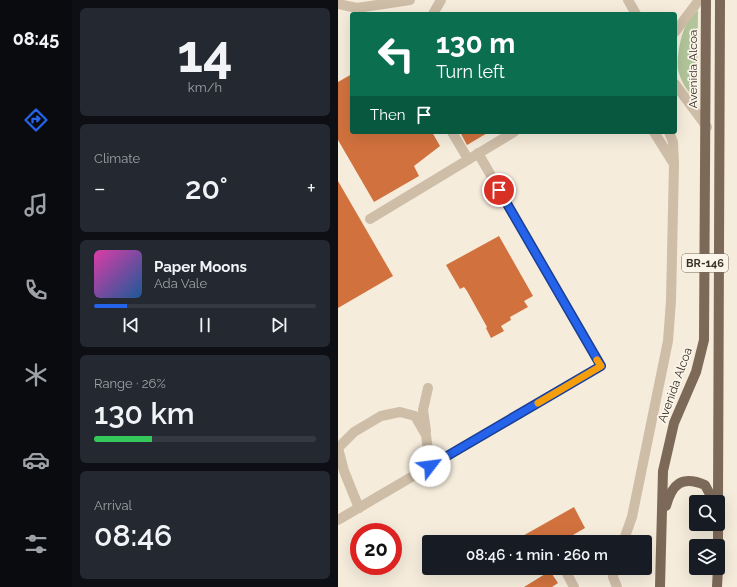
<!DOCTYPE html>
<html lang="en">
<head>
<meta charset="utf-8">
<style>
	:root { --surface:#171b24; --page:#242831; --text:#f1f3f6; --muted:#9ea1a6; --line:#363941; --accent:#2563eb }
	body { margin:0; font-family:Raleway,sans-serif; background:var(--page); color:var(--text); height:100vh; display:flex; flex-direction:column; font-size:15px; white-space:nowrap }
	* { box-sizing:border-box; margin:0 }
	p { font-size:13px; color:var(--muted) }
	.icon { flex:none; width:22px; height:22px; fill:none; stroke:currentColor; stroke-width:2; stroke-linecap:round; stroke-linejoin:round }
	.map { position:relative; flex:1; overflow:hidden }
	.side { display:flex; flex-direction:column; gap:8px; padding:8px; background:#0d0f14; width:266px }
	.side>* { flex:none }
	.hud { position:absolute; left:12px; top:12px; width:327px; height:122px; border-radius:4px; box-shadow:0 4px 16px #0002; background:#0b6e4f; color:#fff; overflow:hidden }
	.buttons { position:absolute; left:351px; top:495px; display:grid; gap:8px }
	.buttons a { display:grid; place-items:center; width:36px; height:36px; border-radius:4px; background:var(--surface); box-shadow:0 4px 16px #0002; font-size:20px }
	.speed { position:absolute; left:12px; top:523px; display:flex; gap:8px; font-size:20px; font-weight:700; text-align:center }
	.speed>* { display:grid; place-content:center; width:52px; height:52px; border-radius:50%; background:var(--surface); box-shadow:0 4px 16px #0002; line-height:1 }
	.speed .limit { border:6px solid #d22; background:#fff; color:#111 }
	.pin { position:absolute; display:grid; place-items:center; width:34px; height:34px; color:#fff; margin:-17px; border:2px solid #fff; border-radius:50%; box-shadow:0 1px 4px #0007 }
	.me { position:absolute; width:44px; margin:-22px; rotate:60deg; stroke-linejoin:round; filter:drop-shadow(0 0 3px #0008) }
	.turn { display:flex; align-items:center; gap:14px; height:84px; padding:0 20px; font-size:18px }
	.turn .icon { width:52px; height:52px; stroke-width:2.5 }
	.turn b { display:block; font-size:28px; line-height:34px }
	.then { display:flex; align-items:center; height:38px; padding:0 20px; background:#0003; gap:8px; font-size:15px }
	.big { font-size:30px; font-weight:600; line-height:1.1 }
	.side .widget { flex:1; display:flex; flex-direction:column; justify-content:center; gap:6px; min-width:0; padding:0 14px; border-radius:6px; background:var(--page) }
	.side .dial { align-items:center; gap:0 }
	.dial b { font-size:52px; line-height:1 }
	.song { display:flex; align-items:center; gap:12px }
	.cover { width:48px; height:48px; border-radius:6px; background:linear-gradient(135deg,hsl(320 70% 55%),hsl(210 70% 35%)) }
	.played { height:4px; border-radius:2px; background:linear-gradient(90deg,var(--accent) 15%,var(--line) 15%) }
	.keys { display:flex; justify-content:space-around; direction:ltr }
	.heat { display:flex; justify-content:space-between; align-items:center; font-size:22px; direction:ltr }
	.charge { height:6px; border-radius:3px; background:linear-gradient(90deg,#34c759 26%,var(--line) 0) }
	.trip { position:absolute; left:84px; top:535px; width:230px; height:40px; border-radius:4px; background:var(--surface); box-shadow:0 4px 16px #0002; font-weight:600; line-height:40px; text-align:center }
	main { display:flex; flex:1; min-height:0 }
	.tab-bar { display:flex; flex-direction:column; width:72px; justify-content:space-around; align-items:center; background:#090b0e; color:var(--muted) }
	.tab-bar .icon { width:28px; height:28px }
	.tab-bar .selected { color:var(--accent) }
	.tab-bar b { font-size:18px; color:var(--text) }
	.map>svg:first-child { display:block }
</style>
</head>
<body>
<main>
<nav class="tab-bar">
<b>08:45</b>
<svg class="icon selected" aria-label="directions" viewBox="0 0 24 24"><path d="M12 3l9 9-9 9-9-9zM9 14v-3h6M13 9l2 2-2 2"/></svg>
<svg class="icon" aria-label="music" viewBox="0 0 24 24"><path d="M9 18V5l10-2v13"/><circle cx="6" cy="18" r="3"/><circle cx="16" cy="16" r="3"/></svg>
<svg class="icon" aria-label="phone" viewBox="0 0 24 24"><path d="M5 4h4l2 5-3 2q2 4 5 5l2-3 5 2v4C11 20 4 13 5 4z"/></svg>
<svg class="icon" aria-label="climate" viewBox="0 0 24 24"><path d="M12 3v18M4 7l16 10M4 17L20 7"/></svg>
<svg class="icon" aria-label="car" viewBox="0 0 24 24"><path d="M5 17H2v-5l4-1 3-4h7l3 4 3 1v5h-3M9 17h6M6 11h13"/><circle cx="7" cy="17" r="2"/><circle cx="17" cy="17" r="2"/></svg>
<svg class="icon" aria-label="filters" viewBox="0 0 24 24"><path d="M4 7h16M4 17h16"/><circle cx="9" cy="7" r="2"/><circle cx="15" cy="17" r="2"/></svg>
</nav>
<section class="side">
<div class="widget dial"><b>14</b><p>km/h</p></div>
<div class="widget"><p>Climate</p>
<div class="heat"><a>−</a><b class="big">20°</b><a>+</a></div>
</div>
<div class="widget">
<div class="song"><i class="cover"></i><div><b>Paper Moons</b><p>Ada Vale</p></div></div>
<div class="played"></div>
<div class="keys"><svg class="icon" aria-label="previous" viewBox="0 0 24 24"><path d="M18 5L8 12l10 7zM5 5v14"/></svg><svg class="icon" aria-label="pause" viewBox="0 0 24 24"><path d="M8 5v14M16 5v14"/></svg><svg class="icon" aria-label="next" viewBox="0 0 24 24"><path d="M6 5l10 7-10 7zM19 5v14"/></svg></div>
</div>
<div class="widget"><p>Range · 26%</p><b class="big">130 km</b><div class="charge"></div></div>
<div class="widget"><p>Arrival</p><b class="big">08:46</b></div>
</section>
<div class="map">
<svg width="399" height="587" viewBox="0 0 399 587">
	<rect width="100%" height="100%" fill="#f5ecdc"/>
	<path fill="#b2c59a" d="M 360,10 L 359,102 C 352,94 344,84 341,73 C 337,62 343,31 350,22 C 353,17 357,14 360,10 Z"/>
	<g fill="#d1723e">
		<polygon points="14,74 14,132 94,132 102,146 76,166 81,176 36,202 0,140 0,82"/>
		<polygon points="122,132 151,132 129,145"/>
		<polygon points="0,181 55,276 0,308"/>
		<polygon points="161,236 195,296 186,301 190,307 172,317 173,320 163,326 166,331 153,338 148,328 149,327 129,291 126,287 122,289 108,265"/>
		<polygon points="236,507 247,528 223,542 174,542"/>
		<polygon points="212,571 220,583 214,587 186,587"/>
	</g>
	<g fill="none" stroke-linecap="round" stroke-linejoin="round">
		<g stroke="#cebda7" stroke-width="10">
			<polyline points="290,0 298,14"/>
			<polyline points="0,4 19,8 72,0"/>
			<polyline points="95,14 103,0"/>
			<polyline points="337,32 361,0"/>
			<polyline points="337,84 369,127"/>
			<polyline points="114,132 130,159"/>
			<polyline points="316,132 336,164 335,142 331,132"/>
			<polyline points="32,219 176,132"/>
			<polyline points="88,431 85,410 90,388"/>
			<polyline points="21,508 6,471 0,448 16,432 43,416 62,412 77,416 88,435 92,466"/>
			<polyline points="0,520 263,366 140,153"/>
			<polyline points="285,542 294,517 330,341 333,301 336,164"/>
			<polyline points="226,568 236,587"/>
			<polyline points="276,568 275,577 279,587"/>
		</g>
		<g stroke="#7d6958" stroke-width="10">
			<polyline points="380,502 382,0"/>
			<path d="M 328,506 C 334,484 344,475 367,485 L 376,502"/>
			<polyline points="380,546 380,524"/>
			<polyline points="322,587 325,471 336,423 358,372 366,340 368,0"/>
			<polyline points="379,587 380,568"/>
		</g>
	</g>
	<g fill="none" stroke-linecap="round" stroke-linejoin="round">
		<g stroke="#184099" stroke-width="10">
			<polyline id="route" points="92,466 263,366 161,190"/>
		</g>
		<use href="#route" stroke="#2563eb" stroke-width="7"/>
		<polyline stroke="#f59e0b" stroke-width="7" points="200,403 263,366 259,360"/>
	</g>
	<g text-anchor="middle" dominant-baseline="central" stroke-width="3.5" stroke-linejoin="round" paint-order="stroke">
		<rect fill="#fbf5e9" stroke="#746b62" stroke-width="1" x="344" y="254" width="46" height="18" rx="3"/>
		<g font-size="11" font-weight="bold" fill="#3a3028">
			<text x="367" y="263">BR-146</text>
		</g>
		<g font-size="12" fill="#3a3028" stroke="#fbf5e9">
			<text transform="translate(355 69) rotate(-90)">Avenida Alcoa</text>
			<text transform="translate(337 385) rotate(-70)">Avenida Alcoa</text>
		</g>
	</g>
</svg>
<div class="buttons">
<a><svg class="icon" aria-label="search" viewBox="0 0 24 24"><circle cx="10" cy="10" r="6"/><path d="M15 15l6 6"/></svg></a>
<a><svg class="icon" aria-label="layers" viewBox="0 0 24 24"><path d="M12 4l9 5-9 5-9-5zM3 14l9 5 9-5"/></svg></a>
</div>
<div class="speed"><div class="limit">20</div></div>
<div class="pin" style="left:161px;top:190px;background:#d93025"><svg class="icon" aria-label="arrive" viewBox="0 0 24 24"><path d="M6 21V4h12l-3 4 3 4H6"/></svg></div>
<svg class="me" style="left:92px;top:466px" viewBox="-20 -20 40 40"><circle r="19" fill="#fff"/><path d="M0-13L10 11 0 6-10 11z" fill="#2563eb"/></svg>
<div class="trip">08:46 · 1 min · 260 m</div>
<div class="hud">
<div class="turn"><svg class="icon" aria-label="left" viewBox="0 0 24 24"><path d="M17 20v-9H6M10 6l-5 5 5 5"/></svg><div><b>130 m</b>Turn left</div></div>
<div class="then">Then<svg class="icon" aria-label="arrive" viewBox="0 0 24 24"><path d="M6 21V4h12l-3 4 3 4H6"/></svg></div>
</div>
</div>
</main>
</body>
</html>
